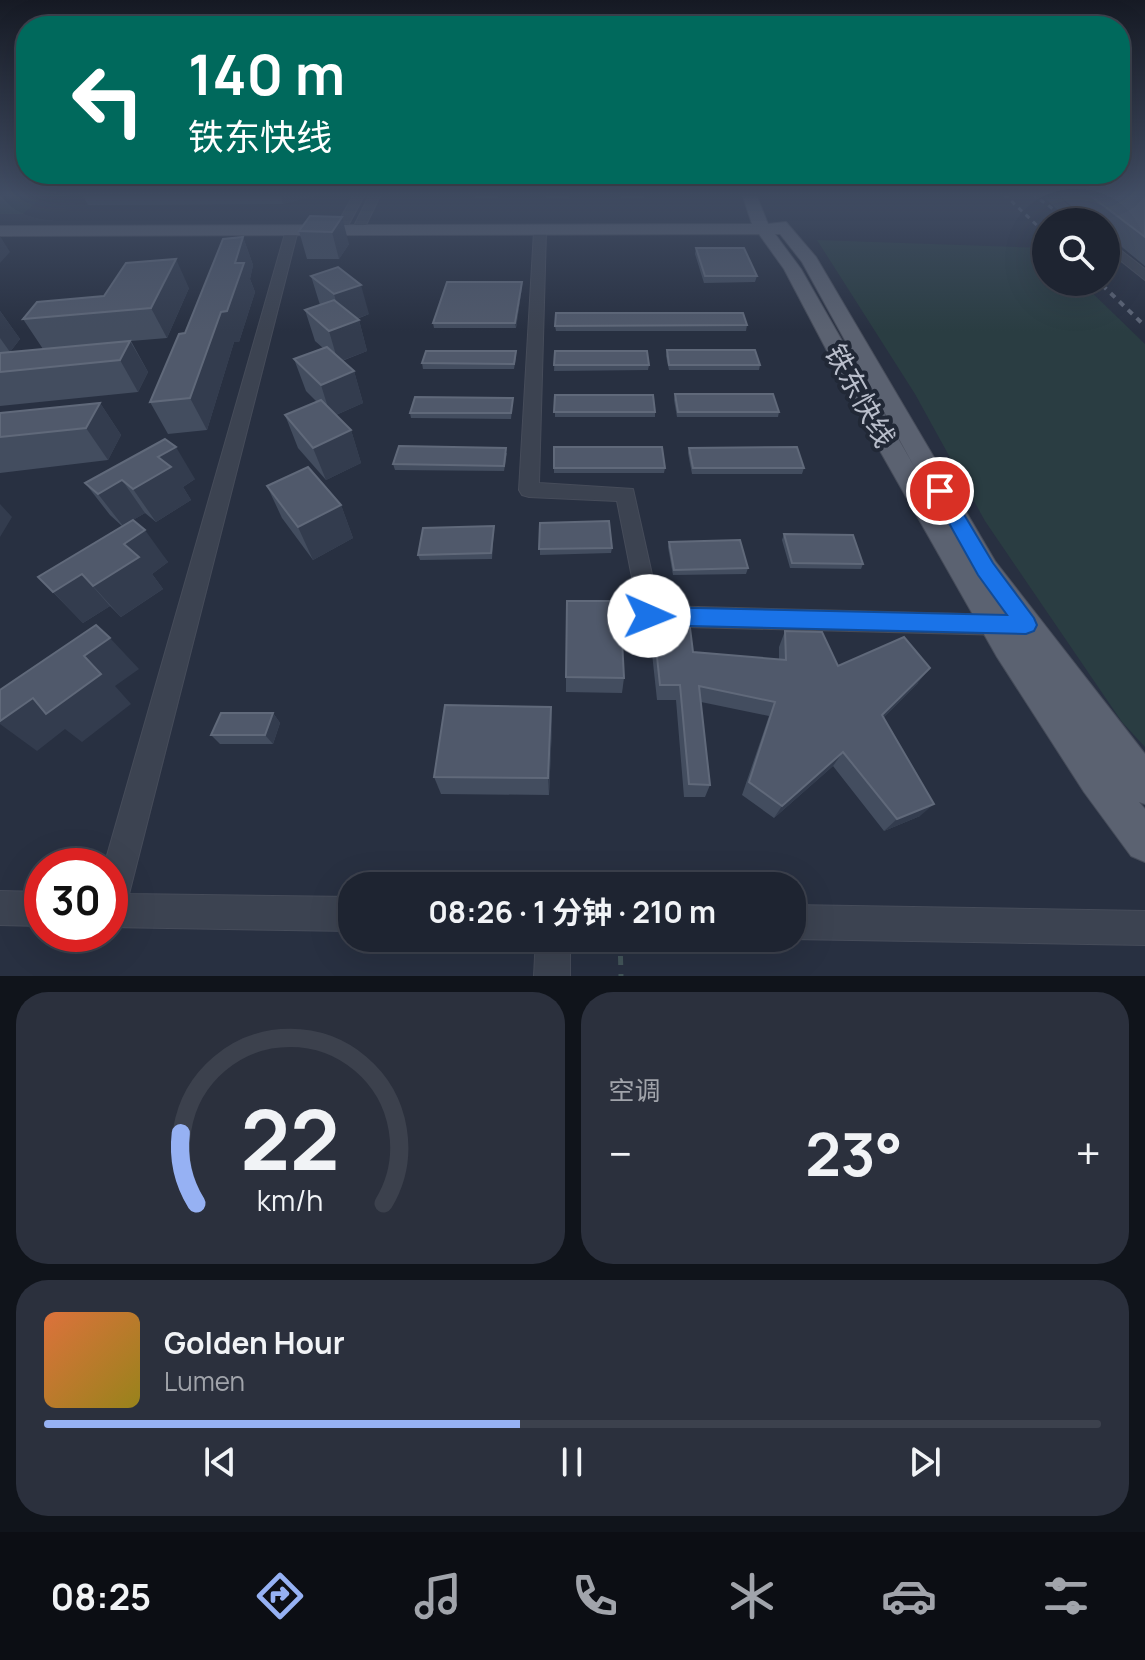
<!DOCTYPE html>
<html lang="zh">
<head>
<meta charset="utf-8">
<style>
	:root { --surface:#1e2431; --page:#2b303d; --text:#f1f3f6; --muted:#a1a4ab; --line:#3c414d; --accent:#96b1f3 }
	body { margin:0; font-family:Manrope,"Noto Sans SC",sans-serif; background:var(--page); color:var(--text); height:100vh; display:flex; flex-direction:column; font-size:30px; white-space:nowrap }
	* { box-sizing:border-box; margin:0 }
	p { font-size:26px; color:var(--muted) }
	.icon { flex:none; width:44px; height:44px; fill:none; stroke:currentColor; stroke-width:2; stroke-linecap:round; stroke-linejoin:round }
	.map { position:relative; height:976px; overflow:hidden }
	.sheet { display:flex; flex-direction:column; gap:16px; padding:16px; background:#10141b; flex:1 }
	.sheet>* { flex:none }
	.banner { position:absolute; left:16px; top:16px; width:1114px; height:168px; border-radius:32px; box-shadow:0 8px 32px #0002,0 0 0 2px var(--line); background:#00695c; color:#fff; overflow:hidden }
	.controls { position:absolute; left:1032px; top:208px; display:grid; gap:16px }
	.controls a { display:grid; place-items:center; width:88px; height:88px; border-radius:50%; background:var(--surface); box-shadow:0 8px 32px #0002,0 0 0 2px var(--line); font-size:40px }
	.speed { position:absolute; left:24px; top:848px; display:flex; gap:16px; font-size:40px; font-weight:700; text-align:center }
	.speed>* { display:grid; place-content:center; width:104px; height:104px; border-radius:50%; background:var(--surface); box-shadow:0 8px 32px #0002,0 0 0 2px var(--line); line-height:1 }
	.speed .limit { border:12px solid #d22; background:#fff; color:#111 }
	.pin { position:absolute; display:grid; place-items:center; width:68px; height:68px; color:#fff; margin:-34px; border:4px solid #fff; border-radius:50%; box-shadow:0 2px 8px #0007 }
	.me { position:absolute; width:88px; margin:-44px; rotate:91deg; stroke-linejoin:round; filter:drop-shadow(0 0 6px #0008) }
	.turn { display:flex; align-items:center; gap:28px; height:168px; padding:0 40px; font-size:36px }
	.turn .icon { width:104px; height:104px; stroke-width:2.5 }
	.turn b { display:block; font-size:56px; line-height:68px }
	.big { font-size:60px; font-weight:700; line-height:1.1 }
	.sheet .tile { flex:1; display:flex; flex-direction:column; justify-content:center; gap:12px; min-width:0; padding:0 28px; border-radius:32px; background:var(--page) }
	.sheet .dial { align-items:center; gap:0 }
	.dial svg { height:208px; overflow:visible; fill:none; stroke:var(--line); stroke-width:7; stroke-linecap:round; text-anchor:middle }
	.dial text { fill:var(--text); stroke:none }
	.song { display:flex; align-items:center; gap:24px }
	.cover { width:96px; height:96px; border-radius:12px; background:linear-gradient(135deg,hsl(20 70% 55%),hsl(50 70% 35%)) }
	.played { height:8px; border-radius:4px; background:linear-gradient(90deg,var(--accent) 45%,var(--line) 45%) }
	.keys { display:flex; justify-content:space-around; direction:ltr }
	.heat { display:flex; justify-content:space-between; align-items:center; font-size:44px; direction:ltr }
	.sheet .tiles { flex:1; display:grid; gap:16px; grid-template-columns:1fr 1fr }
	.tile:last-child { grid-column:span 2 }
	.trip { position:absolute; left:338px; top:872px; width:468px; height:80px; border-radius:32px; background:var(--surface); box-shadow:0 8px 32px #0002,0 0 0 2px var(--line); font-weight:700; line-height:80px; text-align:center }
	.tabs { display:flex; height:128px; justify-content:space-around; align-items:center; background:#0c0e14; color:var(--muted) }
	.tabs .icon { width:56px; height:56px }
	.tabs .active { color:var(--accent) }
	.tabs b { font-size:36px; color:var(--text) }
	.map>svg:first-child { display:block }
</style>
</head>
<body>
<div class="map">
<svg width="1145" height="976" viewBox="0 0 1145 976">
	<rect width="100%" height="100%" fill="#283041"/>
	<g fill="#2a3d42">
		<polygon points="0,194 45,194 23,214 0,214"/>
		<polygon points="817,240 1045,248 1046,282 1081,282 1145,344 1145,747 1122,722 985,521 915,394"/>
	</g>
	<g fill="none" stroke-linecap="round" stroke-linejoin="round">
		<g stroke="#464c5a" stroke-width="2">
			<g id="minor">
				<polygon points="354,194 365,194 344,233 336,233 334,230"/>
				<polygon points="370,194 381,194 362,233 354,233 352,230"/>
				<polygon points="1042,194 1054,194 1086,222 1073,222"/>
				<polygon points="292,226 298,230 129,894 352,897 352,931 110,927 110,866 104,866 286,230"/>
				<polygon points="540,227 546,231 539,483 633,489 659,606 1006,615 1015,618 1018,625 1015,632 1006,635 649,626 641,623 617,501 529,497 522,495 519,490 534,231"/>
				<polygon points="1106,239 1145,269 1145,280 1106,249"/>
				<polygon points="0,891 42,892 42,926 0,925"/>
				<polygon points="792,905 1145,911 1145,945 792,939"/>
				<polygon points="536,938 570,938 570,976 534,976"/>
			</g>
		</g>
		<g stroke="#464c5a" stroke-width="2">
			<path id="major" d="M 742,194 L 756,194 L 768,224 L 786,222 L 816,257 L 995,561 L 1145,754 L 1145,804 L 1139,802 L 1145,809 L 1145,862 L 1131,856 L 1084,792 L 997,657 L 875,442 L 784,269 L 759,234 L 0,236 L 0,226 L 752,224 ZM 775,234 L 780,234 L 802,262 L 915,468 L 801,269 Z"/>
		</g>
		<polyline stroke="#43565a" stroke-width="5" stroke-dasharray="9 9" stroke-linecap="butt" points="620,938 621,976"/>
		<use href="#minor" fill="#3c4351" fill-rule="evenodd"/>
		<use href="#major" fill="#5b6271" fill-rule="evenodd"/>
		<g stroke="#5f6778" stroke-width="3" stroke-dasharray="5 5" stroke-linecap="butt">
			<polyline points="1004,194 1046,234"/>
			<polyline points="1032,194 1056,211"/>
			<polyline points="1098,282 1104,287"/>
		</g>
		<polyline stroke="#5f6778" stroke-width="4" stroke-dasharray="6 6" stroke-linecap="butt" points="1102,285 1145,326"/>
	</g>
	<g fill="#434d5f">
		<polygon points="82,194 321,194 283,204 88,205"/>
		<polygon points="474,194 499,194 498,198 475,198"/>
		<polygon points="546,194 570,194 569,199 546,198"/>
		<rect x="621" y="194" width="23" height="4"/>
		<polygon points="1057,194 1145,194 1145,266 1106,234 1106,222 1091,222"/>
		<polygon points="310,216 349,244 339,259 307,259 299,231"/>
		<polygon points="243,237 253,265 250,279 255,292 239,342 234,342 207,430 168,434 150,402 185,333"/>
		<polygon points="696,248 757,276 755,282 704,283 695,254"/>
		<polygon points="311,276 369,314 357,319 359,320 367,351 342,361 354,371 363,403 336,415 351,430 361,463 326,480 298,448 285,415 317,402 306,391 294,359 323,348 315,341 305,310 320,305"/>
		<polygon points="522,287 516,328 434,328 433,323"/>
		<polygon points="189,288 167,338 131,341 148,372 138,392 0,406 0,311 20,339 10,352 43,349 23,319"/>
		<polygon points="747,325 746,331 556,331 555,326"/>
		<polygon points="667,350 760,365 759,370 669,370 666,356"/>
		<polygon points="555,351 649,365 648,370 554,371"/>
		<polygon points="516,357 514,369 423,369 422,363"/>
		<polygon points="675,394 779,412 778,417 677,417 674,400"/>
		<polygon points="555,395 655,412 655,417 555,417"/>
		<polygon points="513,398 511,419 411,418 410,413"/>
		<polygon points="100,403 121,435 108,460 0,473 0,413"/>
		<polygon points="554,447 665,468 664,473 554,473"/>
		<polygon points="689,448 804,468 802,474 692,474 688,453"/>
		<polygon points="507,453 504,471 395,470 393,464"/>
		<polygon points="195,479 183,487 191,500 156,522 145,513 133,520 168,562 152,574 163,589 121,617 110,606 83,623 38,577 122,526 110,515 85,483"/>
		<polygon points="267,486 341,505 353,538 313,560 282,518"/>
		<polygon points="540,523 612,548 611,553 540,555"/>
		<polygon points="494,526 492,559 420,560 418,555"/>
		<polygon points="784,534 863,564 861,569 790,568 782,540"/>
		<polygon points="669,542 748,568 746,574 673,575 668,547"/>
		<polygon points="654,628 693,652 779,660 779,647 785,631 838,666 918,683 884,717 920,816 884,831 833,766 774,818 742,795 769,716 701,702 710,785 705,797 684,797 676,700 657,700 651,644"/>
		<polygon points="566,677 624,678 622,693 566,692"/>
		<polygon points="551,707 552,726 549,795 441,794 434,777"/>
		<polygon points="273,713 280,723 273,744 220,744 211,735"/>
	</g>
	<g fill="#333c4e">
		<polygon points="280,194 321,194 283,204"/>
		<polygon points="342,217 349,244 339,259 332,232"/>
		<polygon points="0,236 10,252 0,263"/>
		<polygon points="243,237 253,265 250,279 255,292 239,342 234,342 207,430 190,398 221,312"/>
		<polygon points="176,259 189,288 167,338 151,308"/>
		<polygon points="522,282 522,287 516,328 515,323"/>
		<polygon points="361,285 369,314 342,324 334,294"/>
		<polygon points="0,311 20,339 10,352 0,338"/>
		<polygon points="359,320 367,351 338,362 329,331"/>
		<polygon points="130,341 148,372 138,392 120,360"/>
		<polygon points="354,371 363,403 331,417 321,385"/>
		<polygon points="100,403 121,435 108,460 86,428"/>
		<polygon points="351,430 361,463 326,480 313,448"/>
		<polygon points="176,447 195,479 183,487 191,500 156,522 133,489 158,457"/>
		<polygon points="122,480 145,513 123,526 98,494"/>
		<polygon points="0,504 12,517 0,537"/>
		<polygon points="341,505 353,538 313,560 298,527"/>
		<polygon points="145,530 168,562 152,574 163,589 121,617 93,586 124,544"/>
		<polygon points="82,574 110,606 83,623 53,592"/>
		<polygon points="110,638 139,669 115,686 131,704 82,742 65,729 37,751 0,724 0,721 84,656"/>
		<polygon points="930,668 918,683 872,729 882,715"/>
		<polygon points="551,707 552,726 549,795 548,778"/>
		<polygon points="273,713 280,723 273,744 265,735"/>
		<polygon points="843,752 833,766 774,818 782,806"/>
		<polygon points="934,804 920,816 884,831 897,819"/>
	</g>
	<g fill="#50596b" stroke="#60697a" stroke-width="2">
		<polygon points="1088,194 1145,194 1145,237"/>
		<polygon points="310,216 342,217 332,232 299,231"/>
		<polygon points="243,237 235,263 244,263 227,311 221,312 190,398 150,402 179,334 185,333 223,239"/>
		<polygon points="696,248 744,248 757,276 705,276"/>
		<polygon points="176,259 151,308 23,319 37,302 104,296 126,263"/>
		<polygon points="338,267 361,285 334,294 311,276"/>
		<polygon points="447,282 522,282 515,323 433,323"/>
		<polygon points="334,300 359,320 329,331 305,310"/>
		<polygon points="556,313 743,313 747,325 555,326"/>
		<polygon points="130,341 120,360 0,372 0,353"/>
		<polygon points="327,347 354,371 321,385 294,359"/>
		<polygon points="667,350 755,350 760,365 669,365"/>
		<polygon points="426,351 516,351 514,364 422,363"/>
		<polygon points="555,351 647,351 649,365 554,365"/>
		<polygon points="675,394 773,394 779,412 678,412"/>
		<polygon points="555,395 653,395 655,412 554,412"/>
		<polygon points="415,397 513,398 511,413 410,413"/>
		<polygon points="321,400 351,430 313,448 285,415"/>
		<polygon points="100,403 86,428 0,437 0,413"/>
		<polygon points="165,439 176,447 158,457 171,467 133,489 122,480 98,494 85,483"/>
		<polygon points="399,446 506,448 504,466 393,464"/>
		<polygon points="554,447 662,447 665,468 554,468"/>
		<polygon points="797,447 804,468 693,468 689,448"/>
		<polygon points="308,467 341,505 298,527 267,486"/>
		<polygon points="133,520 145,530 124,544 139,557 93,586 82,574 53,592 38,577"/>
		<polygon points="609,521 612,548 539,549 540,523"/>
		<polygon points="494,526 491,553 418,555 423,528"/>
		<polygon points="784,534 853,535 863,564 792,563"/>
		<polygon points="740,540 748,568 674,570 669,542"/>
		<polygon points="567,601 620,601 624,678 566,677"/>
		<polygon points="96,625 110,638 84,656 101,674 46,714 33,698 0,721 0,690"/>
		<polygon points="654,628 690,628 693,652 786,660 785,631 822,632 838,666 904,637 930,668 882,715 934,804 897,819 843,752 782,806 749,782 775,702 699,686 710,785 689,784 680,685 660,685"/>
		<polygon points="445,705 551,707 548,778 434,777"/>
		<polygon points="221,713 273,713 265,735 211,735"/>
	</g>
	<linearGradient id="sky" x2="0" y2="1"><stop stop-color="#161a24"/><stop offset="0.59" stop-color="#424e65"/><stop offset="1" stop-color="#424e65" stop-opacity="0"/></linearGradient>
	<rect width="1145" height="331" fill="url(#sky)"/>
	<polygon fill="#1a73e8" stroke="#114b97" stroke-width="2" points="940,484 947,486 993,563 1034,618 1037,625 1034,631 1026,634 649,625 641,623 638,616 641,610 649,607 1007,615 978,575 931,491"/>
	<g text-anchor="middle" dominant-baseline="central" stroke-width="8" stroke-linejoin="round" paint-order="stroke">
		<g font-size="28" fill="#b9becb" stroke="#212836">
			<text transform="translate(861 395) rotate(61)">铁东快线</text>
		</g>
	</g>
</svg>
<div class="controls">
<a><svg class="icon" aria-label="search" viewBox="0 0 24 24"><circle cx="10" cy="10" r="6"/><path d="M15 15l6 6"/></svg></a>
</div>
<div class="speed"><div class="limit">30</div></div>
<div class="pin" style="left:940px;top:491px;background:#d93025"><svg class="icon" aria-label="arrive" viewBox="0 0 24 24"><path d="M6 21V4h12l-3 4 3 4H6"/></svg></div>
<svg class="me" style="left:649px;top:616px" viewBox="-20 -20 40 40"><circle r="19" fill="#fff"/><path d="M0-13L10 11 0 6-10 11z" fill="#1a73e8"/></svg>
<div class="trip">08:26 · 1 分钟 · 210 m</div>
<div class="banner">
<div class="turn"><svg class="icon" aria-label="left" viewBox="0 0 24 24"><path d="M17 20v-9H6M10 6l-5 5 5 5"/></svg><div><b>140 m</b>铁东快线</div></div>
</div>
</div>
<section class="sheet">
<div class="tiles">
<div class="tile dial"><svg viewBox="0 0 100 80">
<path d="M14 69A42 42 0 1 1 86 69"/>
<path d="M14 69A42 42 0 0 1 8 42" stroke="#96b1f3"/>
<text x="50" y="56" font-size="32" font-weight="700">22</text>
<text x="50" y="72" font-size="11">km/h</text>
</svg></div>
<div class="tile"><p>空调</p>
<div class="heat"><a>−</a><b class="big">23°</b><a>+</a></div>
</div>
<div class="tile">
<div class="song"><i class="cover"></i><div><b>Golden Hour</b><p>Lumen</p></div></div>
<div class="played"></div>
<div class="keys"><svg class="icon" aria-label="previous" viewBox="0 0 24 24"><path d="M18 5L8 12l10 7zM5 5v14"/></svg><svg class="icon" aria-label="pause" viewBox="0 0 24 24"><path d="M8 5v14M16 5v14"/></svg><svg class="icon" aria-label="next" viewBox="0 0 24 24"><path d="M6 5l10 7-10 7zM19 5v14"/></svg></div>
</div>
</div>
</section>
<nav class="tabs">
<b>08:25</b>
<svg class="icon active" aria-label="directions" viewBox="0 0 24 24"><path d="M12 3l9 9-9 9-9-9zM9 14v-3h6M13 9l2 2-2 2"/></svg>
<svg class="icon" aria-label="music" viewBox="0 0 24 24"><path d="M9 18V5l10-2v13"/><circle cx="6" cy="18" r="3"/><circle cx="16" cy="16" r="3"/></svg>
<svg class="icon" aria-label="phone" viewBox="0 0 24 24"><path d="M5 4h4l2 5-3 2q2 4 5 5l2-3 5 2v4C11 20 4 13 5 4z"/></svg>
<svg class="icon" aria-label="climate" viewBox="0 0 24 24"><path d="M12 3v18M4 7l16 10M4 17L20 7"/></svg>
<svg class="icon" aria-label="car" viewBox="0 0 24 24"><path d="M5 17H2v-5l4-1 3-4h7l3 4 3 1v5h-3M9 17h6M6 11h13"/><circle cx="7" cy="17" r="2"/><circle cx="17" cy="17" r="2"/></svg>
<svg class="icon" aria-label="filters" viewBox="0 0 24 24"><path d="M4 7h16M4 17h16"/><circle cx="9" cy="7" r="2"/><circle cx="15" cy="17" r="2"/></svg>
</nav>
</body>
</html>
